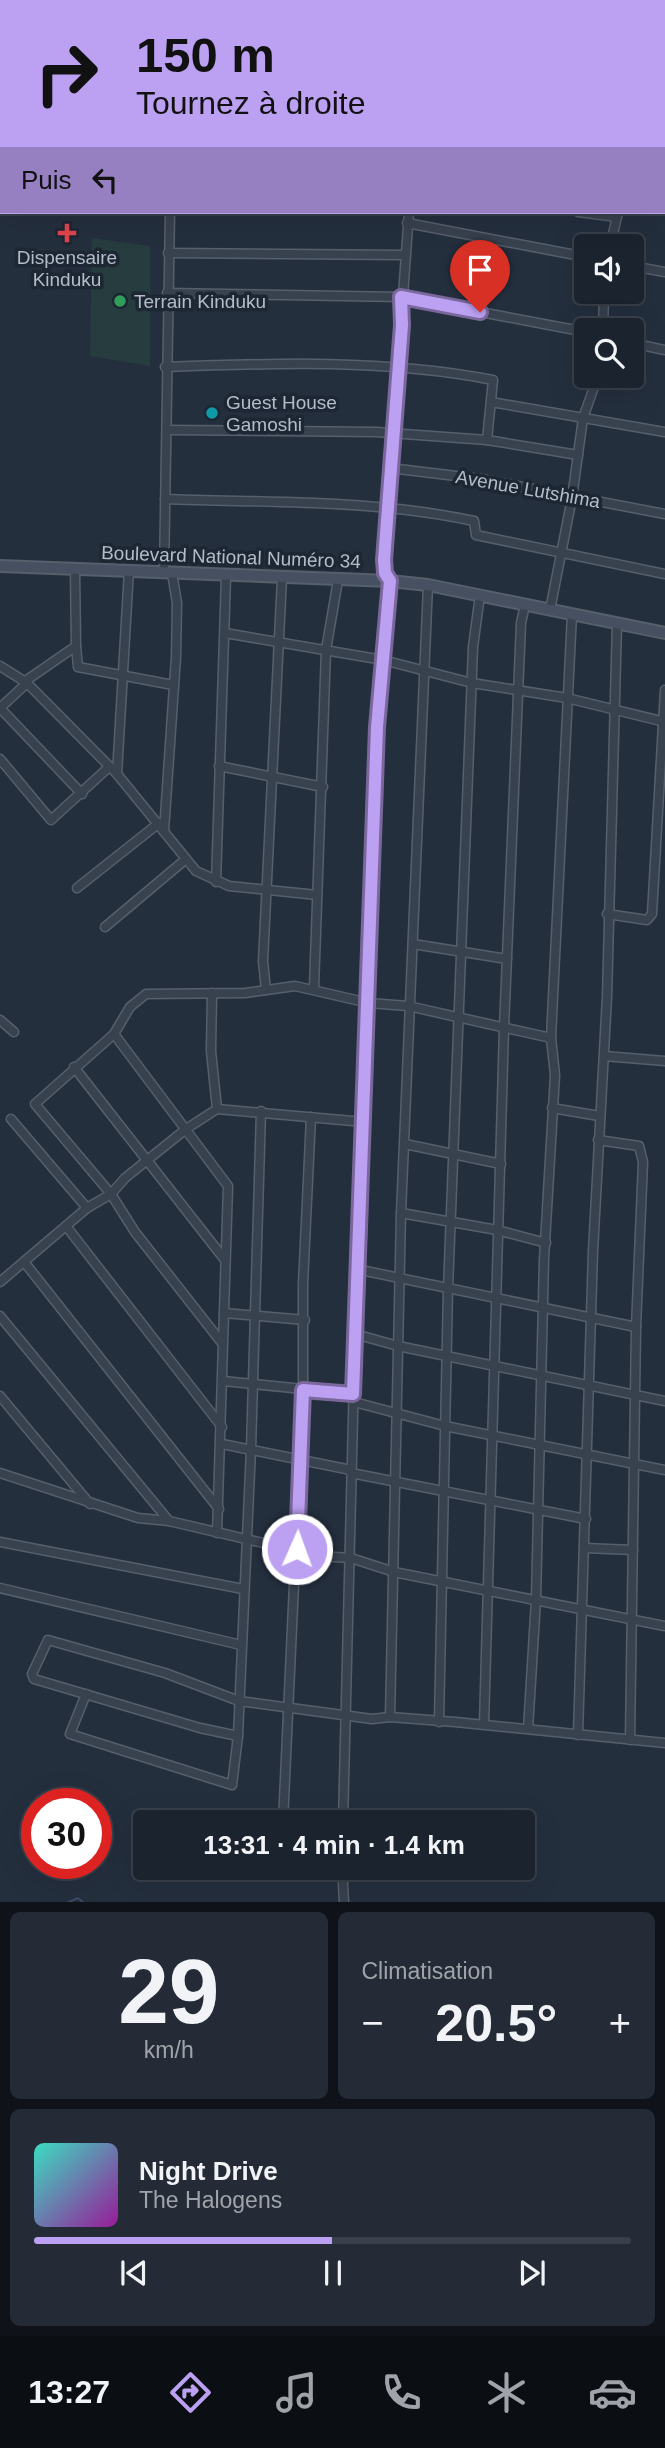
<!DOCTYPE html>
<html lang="fr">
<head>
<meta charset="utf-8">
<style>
	:root { --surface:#1b232e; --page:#242b36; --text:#f1f3f6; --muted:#a0a4aa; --line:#39404a; --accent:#bca0f2 }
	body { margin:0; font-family:Arial,sans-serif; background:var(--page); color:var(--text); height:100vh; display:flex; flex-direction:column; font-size:26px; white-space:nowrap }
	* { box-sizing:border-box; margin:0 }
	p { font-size:23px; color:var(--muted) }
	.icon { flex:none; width:38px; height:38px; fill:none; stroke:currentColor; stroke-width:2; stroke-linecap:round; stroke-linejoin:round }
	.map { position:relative; height:1902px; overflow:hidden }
	.sheet { display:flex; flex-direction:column; gap:10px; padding:10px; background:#0f1319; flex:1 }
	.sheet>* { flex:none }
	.guide { position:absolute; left:0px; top:0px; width:665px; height:214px; box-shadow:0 7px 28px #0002,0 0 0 2px var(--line); background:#bca0f2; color:#111; overflow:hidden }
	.controls { position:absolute; left:574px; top:234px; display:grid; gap:14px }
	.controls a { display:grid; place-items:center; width:70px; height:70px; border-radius:7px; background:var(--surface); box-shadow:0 7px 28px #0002,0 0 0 2px var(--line); font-size:35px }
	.speed { position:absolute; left:21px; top:1788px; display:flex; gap:14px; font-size:35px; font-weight:700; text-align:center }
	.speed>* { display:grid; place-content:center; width:91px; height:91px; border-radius:50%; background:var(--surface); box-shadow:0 7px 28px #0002,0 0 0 2px var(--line); line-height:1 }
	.speed .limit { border:10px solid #d22; background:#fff; color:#111 }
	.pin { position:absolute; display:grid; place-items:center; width:60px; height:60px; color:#fff; margin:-72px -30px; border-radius:50% 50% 50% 0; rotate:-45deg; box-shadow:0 0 7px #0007 }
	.pin .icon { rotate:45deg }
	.me { position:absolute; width:77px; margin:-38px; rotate:2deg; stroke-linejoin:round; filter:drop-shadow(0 0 5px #0008) }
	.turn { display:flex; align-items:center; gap:24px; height:147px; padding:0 21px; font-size:32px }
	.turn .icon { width:91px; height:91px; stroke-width:2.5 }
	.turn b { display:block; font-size:49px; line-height:60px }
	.then { display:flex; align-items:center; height:66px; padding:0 21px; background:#0003; gap:14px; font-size:26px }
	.big { font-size:52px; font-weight:800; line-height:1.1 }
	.sheet .card { flex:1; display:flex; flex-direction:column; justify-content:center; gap:10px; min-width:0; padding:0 24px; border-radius:10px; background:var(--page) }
	.sheet .dial { align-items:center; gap:0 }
	.dial b { font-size:91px; line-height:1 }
	.song { display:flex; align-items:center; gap:21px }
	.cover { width:84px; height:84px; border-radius:10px; background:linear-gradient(135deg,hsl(170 70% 55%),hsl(300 70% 35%)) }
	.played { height:7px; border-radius:4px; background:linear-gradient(90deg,var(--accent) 50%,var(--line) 50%) }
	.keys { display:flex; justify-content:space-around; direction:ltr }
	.heat { display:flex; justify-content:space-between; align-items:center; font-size:38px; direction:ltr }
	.sheet .tiles { flex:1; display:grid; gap:10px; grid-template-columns:1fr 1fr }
	.card:last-child { grid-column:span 2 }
	.trip { position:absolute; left:133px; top:1810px; width:402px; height:70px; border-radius:7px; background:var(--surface); box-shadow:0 7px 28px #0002,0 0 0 2px var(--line); font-weight:800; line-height:70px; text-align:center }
	.dock { display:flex; height:112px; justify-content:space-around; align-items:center; background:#0b0e12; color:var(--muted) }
	.dock .icon { width:49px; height:49px }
	.dock .active { color:var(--accent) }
	.dock b { font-size:32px; color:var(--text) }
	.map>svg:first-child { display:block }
</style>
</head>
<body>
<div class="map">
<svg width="665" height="1902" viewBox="0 0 665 1902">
	<rect width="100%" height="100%" fill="#242f3e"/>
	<polygon fill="#263c3f" points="92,238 150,246 150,366 90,356"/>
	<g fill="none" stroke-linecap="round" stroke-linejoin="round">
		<polyline stroke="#394c67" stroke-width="2" points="69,1902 78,1898 83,1902"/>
		<g stroke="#565f6c" stroke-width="11">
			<g id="street">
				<polyline points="174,0 174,2"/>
				<polyline points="423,2 423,0"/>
				<polyline points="663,130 665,130"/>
				<polyline points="578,212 617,217"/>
				<polyline points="407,223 586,257"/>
				<polyline points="610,247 618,212"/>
				<polyline points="168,253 404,255"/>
				<polyline points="632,266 665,272"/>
				<polyline points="167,293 401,297 586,332"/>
				<polyline points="603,331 604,292"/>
				<polyline points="632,343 665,350"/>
				<path d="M 165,367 C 274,363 386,359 493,380 L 487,440"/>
				<polyline points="491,402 665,432"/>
				<polyline points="167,430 376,432 487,440 578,455"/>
				<polyline points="390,468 481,479 665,514"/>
				<path d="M 165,499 C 269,503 371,499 474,521 L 476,535 L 665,574"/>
				<polyline points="164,573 170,212"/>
				<polyline points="550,610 572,498 583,418 598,376"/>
				<polyline points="225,633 383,660 472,683 567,698 665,722"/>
				<polyline points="76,646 78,667 173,685"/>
				<polyline points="0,666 27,683 117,774 196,871 229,886 317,895"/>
				<polyline points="24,682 76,646 75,569"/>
				<polyline points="0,708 82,794"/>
				<polyline points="0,708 27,683"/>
				<polyline points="0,759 51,820 109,767"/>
				<polyline points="219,766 323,787"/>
				<polyline points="117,774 129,570"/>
				<polyline points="164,831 176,657 177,603 172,573"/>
				<polyline points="216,882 226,577"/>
				<polyline points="77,888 159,823"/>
				<polyline points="607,914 647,920 652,914 665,690"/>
				<polyline points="105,927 186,859"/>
				<polyline points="413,944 507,959"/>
				<polyline points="314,988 326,650 338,580"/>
				<polyline points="266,990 263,961 282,578"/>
				<polyline points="212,993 211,1051 217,1109"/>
				<polyline points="0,1020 14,1032"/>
				<polyline points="114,1034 228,1186 217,1533"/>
				<polyline points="604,1056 665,1061"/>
				<polyline points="74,1067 225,1260"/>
				<polyline points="552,1108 599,1116"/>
				<polyline points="11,1119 87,1208"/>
				<polyline points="598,1140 639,1146 643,1162 636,1327 630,1740"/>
				<polyline points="405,1144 501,1164"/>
				<polyline points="401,1213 497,1230 546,1243"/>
				<polyline points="66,1226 222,1427"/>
				<polyline points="25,1263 219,1509"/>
				<polyline points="356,1269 636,1327"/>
				<polyline points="0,1282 87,1208 111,1194 125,1178 186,1129 217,1109 364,1122"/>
				<polyline points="224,1313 305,1320"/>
				<polyline points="0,1316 169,1521"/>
				<polyline points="355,1334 398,1346 665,1401"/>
				<polyline points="222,1343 135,1232 111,1194 35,1104 114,1034 130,1007 146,994 245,993 295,986 369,1003 408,1006 551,1038"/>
				<polyline points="223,1381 353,1394"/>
				<polyline points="0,1396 90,1504"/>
				<polyline points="354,1402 445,1426 665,1470"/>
				<polyline points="222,1444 351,1470"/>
				<polyline points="0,1473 138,1518 169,1521 319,1556 351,1558 394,1572 665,1626"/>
				<polyline points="351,1473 586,1519"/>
				<polyline points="0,1542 243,1589"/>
				<polyline points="585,1548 633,1550"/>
				<polyline points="0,1588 241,1645"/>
				<polyline points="86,1694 70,1734 232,1785 238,1736 251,1449 261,1111"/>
				<polyline points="390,1717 401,1213 428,585"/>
				<polyline points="439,1722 448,1289 473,647 480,595"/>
				<polyline points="484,1724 504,1028 521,623 525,605"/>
				<polyline points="528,1729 536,1600 544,1259 555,1075 551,1038 572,614"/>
				<polyline points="578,1735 593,1251 607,997 617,623"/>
				<polyline points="238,1736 200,1728 34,1679 32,1674 48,1640 165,1673 239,1701 372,1719 390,1717 455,1722 665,1743"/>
				<polyline points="283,1822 303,1390 303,1284 311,1117"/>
				<polyline points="343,1822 359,1175 364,1122 377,727 390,581 385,573 384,560 409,212"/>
				<polyline points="342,1867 344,1902"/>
			</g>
		</g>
		<g stroke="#565f6c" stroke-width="14">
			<polyline id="secondary" points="0,566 390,581 428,585 665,633"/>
		</g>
		<use href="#street" stroke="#38414e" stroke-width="8"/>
		<use href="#secondary" stroke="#465061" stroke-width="10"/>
	</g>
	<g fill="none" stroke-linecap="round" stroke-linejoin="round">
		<g stroke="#7a689d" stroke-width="18">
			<polyline id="route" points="297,1549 303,1390 353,1394 377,727 390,581 385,573 384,560 402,325 401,297 480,312"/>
		</g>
		<use href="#route" stroke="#bca0f2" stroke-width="12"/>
	</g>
	<path fill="#e0444e" stroke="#1d2633" stroke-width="2.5" d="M63.5 222.5h7v7h7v7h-7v7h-7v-7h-7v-7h7z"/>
	<circle fill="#2e9e5b" stroke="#1d2633" stroke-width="2.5" cx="120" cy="301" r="7"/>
	<circle fill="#0f9aa8" stroke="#1d2633" stroke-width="2.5" cx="212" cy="413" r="7"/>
	<g text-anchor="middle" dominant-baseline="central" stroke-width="7" stroke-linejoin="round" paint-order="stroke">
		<g font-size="19" fill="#b4bcc9" stroke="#1d2633" text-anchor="start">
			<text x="67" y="257" text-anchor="middle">Dispensaire<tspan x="67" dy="22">Kinduku</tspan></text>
			<text x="134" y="301">Terrain Kinduku</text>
			<text x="226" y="402">Guest House<tspan x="226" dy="22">Gamoshi</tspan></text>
		</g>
		<g font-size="19" fill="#b4bcc9" stroke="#1d2633">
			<text transform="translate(528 489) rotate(10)">Avenue Lutshima</text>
			<text transform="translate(231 557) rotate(2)">Boulevard National Numéro 34</text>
		</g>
	</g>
</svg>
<div class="controls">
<a><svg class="icon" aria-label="sound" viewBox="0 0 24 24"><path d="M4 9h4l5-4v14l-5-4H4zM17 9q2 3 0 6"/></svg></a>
<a><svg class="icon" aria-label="search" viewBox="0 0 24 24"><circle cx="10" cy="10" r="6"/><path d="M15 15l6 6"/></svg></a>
</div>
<div class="speed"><div class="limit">30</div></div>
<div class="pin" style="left:480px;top:312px;background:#d93025"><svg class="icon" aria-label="arrive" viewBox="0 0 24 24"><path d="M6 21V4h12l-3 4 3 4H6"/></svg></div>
<svg class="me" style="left:297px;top:1549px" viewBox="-20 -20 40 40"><circle r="17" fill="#bca0f2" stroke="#fff" stroke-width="3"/><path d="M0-11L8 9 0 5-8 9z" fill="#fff"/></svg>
<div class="trip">13:31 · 4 min · 1.4 km</div>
<div class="guide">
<div class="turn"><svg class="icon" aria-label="right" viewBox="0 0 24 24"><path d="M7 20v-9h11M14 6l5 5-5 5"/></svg><div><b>150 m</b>Tournez à droite</div></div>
<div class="then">Puis<svg class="icon" aria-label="left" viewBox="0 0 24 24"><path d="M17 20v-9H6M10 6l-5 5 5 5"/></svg></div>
</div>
</div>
<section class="sheet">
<div class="tiles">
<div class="card dial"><b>29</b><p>km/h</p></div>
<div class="card"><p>Climatisation</p>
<div class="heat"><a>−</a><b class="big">20.5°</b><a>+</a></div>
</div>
<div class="card">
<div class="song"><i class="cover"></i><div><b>Night Drive</b><p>The Halogens</p></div></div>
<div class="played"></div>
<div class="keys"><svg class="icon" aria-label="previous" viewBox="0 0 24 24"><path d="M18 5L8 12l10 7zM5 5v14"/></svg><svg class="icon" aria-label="pause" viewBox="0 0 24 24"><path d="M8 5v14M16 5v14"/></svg><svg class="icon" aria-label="next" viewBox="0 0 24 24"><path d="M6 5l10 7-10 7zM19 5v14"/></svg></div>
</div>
</div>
</section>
<nav class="dock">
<b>13:27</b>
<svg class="icon active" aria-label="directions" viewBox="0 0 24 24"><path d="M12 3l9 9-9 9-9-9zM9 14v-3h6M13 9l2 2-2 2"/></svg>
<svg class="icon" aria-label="music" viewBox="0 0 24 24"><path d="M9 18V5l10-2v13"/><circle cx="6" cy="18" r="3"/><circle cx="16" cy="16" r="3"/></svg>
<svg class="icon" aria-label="phone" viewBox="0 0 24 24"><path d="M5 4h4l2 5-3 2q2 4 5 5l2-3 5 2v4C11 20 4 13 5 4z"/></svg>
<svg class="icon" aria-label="climate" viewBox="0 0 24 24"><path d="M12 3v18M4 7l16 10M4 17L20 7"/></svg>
<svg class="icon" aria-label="car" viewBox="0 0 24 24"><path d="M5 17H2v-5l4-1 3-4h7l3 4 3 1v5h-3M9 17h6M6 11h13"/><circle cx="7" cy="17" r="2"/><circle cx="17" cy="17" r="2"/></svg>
</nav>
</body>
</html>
